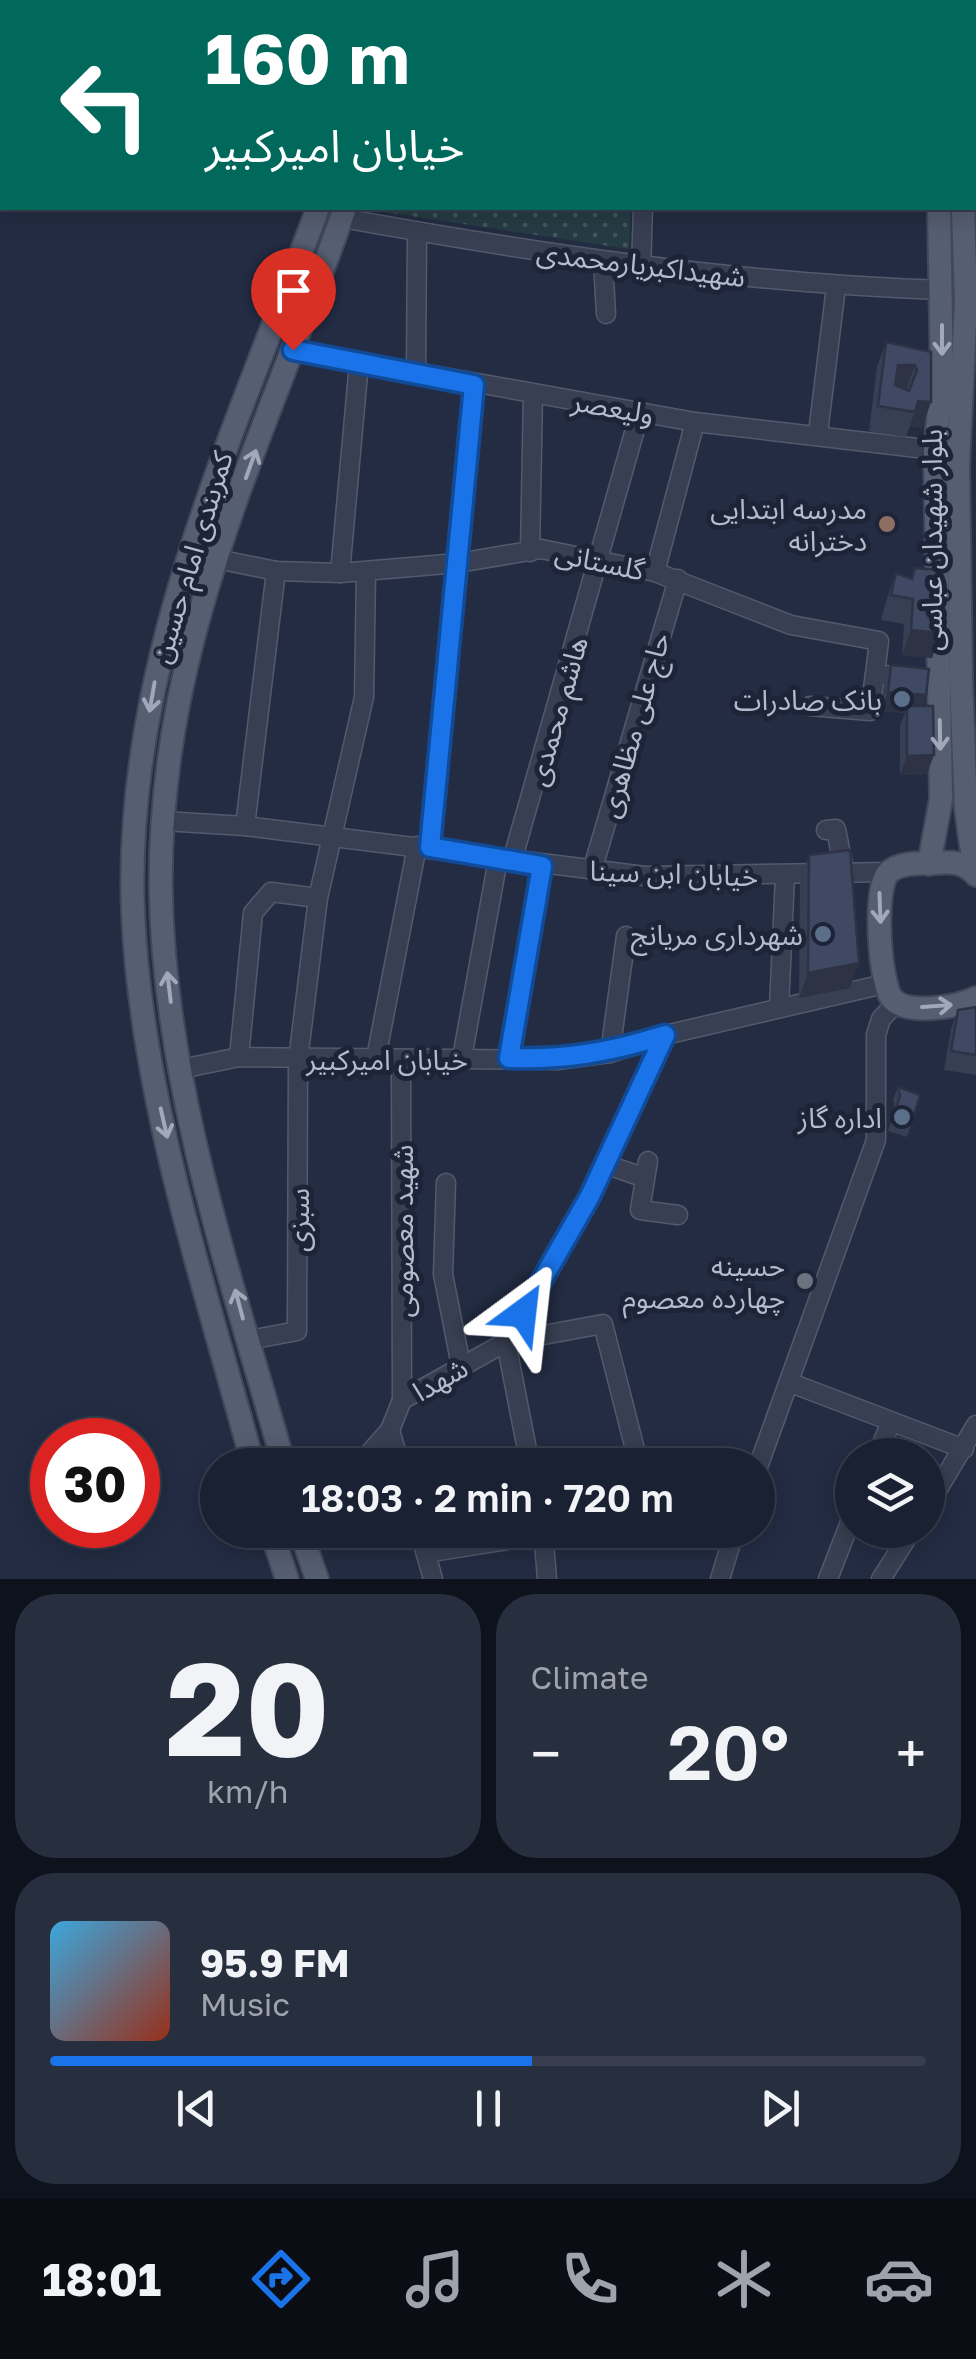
<!DOCTYPE html>
<html lang="en">
<head>
<meta charset="utf-8">
<style>
	:root { --surface:#1a2132; --page:#272e3e; --text:#f1f3f6; --muted:#9fa3ac; --line:#383e4d; --accent:#1a73e8 }
	body { margin:0; font-family:"Golos Text","Noto Sans Arabic",sans-serif; background:var(--page); color:var(--text); height:100vh; display:flex; flex-direction:column; font-size:38px; white-space:nowrap }
	* { box-sizing:border-box; margin:0 }
	p { font-size:32px; color:var(--muted) }
	.icon { flex:none; width:55px; height:55px; fill:none; stroke:currentColor; stroke-width:2; stroke-linecap:round; stroke-linejoin:round }
	.map { position:relative; height:1579px; overflow:hidden }
	.details { display:flex; flex-direction:column; gap:15px; padding:15px; background:#0e121c; flex:1 }
	.details>* { flex:none }
	.top-card { position:absolute; left:0px; top:0px; width:978px; height:210px; box-shadow:0 5px 25px #0003,0 0 0 2px var(--line); background:#00695c; color:#fff; overflow:hidden }
	.controls { position:absolute; left:835px; top:1438px; display:grid; gap:20px }
	.controls a { display:grid; place-items:center; width:110px; height:110px; border-radius:50%; background:var(--surface); box-shadow:0 5px 25px #0003,0 0 0 2px var(--line); font-size:50px }
	.speed { position:absolute; left:30px; top:1418px; display:flex; gap:20px; font-size:50px; font-weight:700; text-align:center }
	.speed>* { display:grid; place-content:center; width:130px; height:130px; border-radius:50%; background:var(--surface); box-shadow:0 5px 25px #0003,0 0 0 2px var(--line); line-height:1 }
	.speed .limit { border:15px solid #d22; background:#fff; color:#111 }
	.pin { position:absolute; display:grid; place-items:center; width:85px; height:85px; color:#fff; margin:-102px -42px; border-radius:50% 50% 50% 0; rotate:-45deg; box-shadow:0 0 10px #0007 }
	.pin .icon { rotate:45deg }
	.me { position:absolute; width:110px; margin:-55px; rotate:30deg; stroke-linejoin:round; filter:drop-shadow(0 0 8px #0008) }
	.turn { display:flex; align-items:center; gap:35px; height:210px; padding:0 40px; font-size:45px }
	.turn .icon { width:130px; height:130px; stroke-width:2.5 }
	.turn b { display:block; font-size:70px; line-height:85px }
	.big { font-size:75px; font-weight:600; line-height:1.1 }
	.details .widget { flex:1; display:flex; flex-direction:column; justify-content:center; gap:15px; min-width:0; padding:0 35px; border-radius:40px; background:var(--page) }
	.details .dial { align-items:center; gap:0 }
	.dial b { font-size:130px; line-height:1 }
	.song { display:flex; align-items:center; gap:30px }
	.cover { width:120px; height:120px; border-radius:15px; background:linear-gradient(135deg,hsl(200 70% 55%),hsl(10 70% 35%)) }
	.played { height:10px; border-radius:5px; background:linear-gradient(90deg,var(--accent) 55%,var(--line) 55%) }
	.keys { display:flex; justify-content:space-around; direction:ltr }
	.heat { display:flex; justify-content:space-between; align-items:center; font-size:55px; direction:ltr }
	.details .tiles { flex:1; display:grid; gap:15px; grid-template-columns:1fr 1fr }
	.widget:last-child { grid-column:span 2 }
	.trip { position:absolute; left:200px; top:1448px; width:575px; height:100px; border-radius:50px; background:var(--surface); box-shadow:0 5px 25px #0003,0 0 0 2px var(--line); font-weight:600; line-height:100px; text-align:center }
	.dock { display:flex; height:160px; justify-content:space-around; align-items:center; background:#0a0d14; color:var(--muted) }
	.dock .icon { width:70px; height:70px }
	.dock .on { color:var(--accent) }
	.dock b { font-size:45px; color:var(--text) }
	.map>svg:first-child { display:block }
</style>
</head>
<body>
<div class="map">
<svg width="976" height="1579" viewBox="0 0 976 1579">
	<defs>
		<pattern id="grass-dots" width="8" height="8" patternUnits="userSpaceOnUse" patternTransform="scale(2.5)"><rect width="8" height="8" fill="#263c44"/><path d="M2 2h.1M6 6h.1" fill="none" stroke="#43565e" stroke-width="1.8" stroke-linecap="round"/></pattern>
	</defs>
	<rect width="100%" height="100%" fill="#232c43"/>
	<polygon fill="url(#grass-dots)" points="370,208 631,208 629,249 370,210"/>
	<g fill="none" stroke-linecap="round" stroke-linejoin="round">
		<g stroke="#535a6d" stroke-width="21">
			<g id="minor">
				<polyline points="710,0 711,2"/>
				<polyline points="763,0 764,2"/>
				<polyline points="503,2 503,0"/>
				<polyline points="643,2 643,0"/>
				<polyline points="975,40 976,40"/>
				<polyline points="975,98 976,98"/>
				<polyline points="975,171 976,171"/>
				<path d="M 342,218 C 541,254 739,283 942,290"/>
				<polyline points="603,262 606,314"/>
				<polyline points="641,268 643,208"/>
				<polyline points="293,350 695,422 935,450"/>
				<polyline points="416,374 417,232"/>
				<polyline points="818,433 836,287"/>
				<polyline points="530,552 533,394"/>
				<polyline points="217,559 276,571 340,573 458,563 541,549 655,572 791,625 879,641 875,674 909,678"/>
				<polyline points="655,572 695,422"/>
				<polyline points="340,573 359,363"/>
				<polyline points="810,706 870,711 875,674"/>
				<polyline points="163,821 245,826 645,876 888,872"/>
				<polyline points="245,826 276,571"/>
				<polyline points="826,830 836,829 844,870"/>
				<polyline points="429,847 474,385"/>
				<polyline points="512,861 640,412"/>
				<polyline points="592,871 678,579"/>
				<polyline points="779,1008 785,876"/>
				<polyline points="610,1053 626,936"/>
				<polyline points="239,1057 253,913 271,892 318,898"/>
				<polyline points="376,1058 417,846"/>
				<polyline points="462,1058 498,859"/>
				<polyline points="509,1058 542,866"/>
				<polyline points="401,1061 402,1400"/>
				<polyline points="181,1069 239,1057 557,1060 610,1053 665,1035 884,984"/>
				<polyline points="648,1161 640,1210 678,1215"/>
				<polyline points="605,1164 645,1178"/>
				<polyline points="446,1183 443,1274 461,1366"/>
				<polyline points="249,1340 297,1331 298,1060 318,898 364,697 366,572"/>
				<polyline points="791,1383 964,1449"/>
				<polyline points="390,1430 400,1465"/>
				<polyline points="877,1455 891,1422"/>
				<polyline points="359,1465 390,1430 402,1400 506,1342 590,1196 665,1035"/>
				<polyline points="530,1465 506,1342 603,1324 639,1465"/>
				<polyline points="758,1467 876,1140 876,1035 881,1019 897,1002"/>
				<polyline points="928,1506 976,1425"/>
				<polyline points="419,1530 433,1579"/>
				<polyline points="543,1530 547,1579"/>
				<polyline points="426,1553 570,1530"/>
				<polyline points="720,1579 735,1530"/>
				<polyline points="828,1579 852,1517"/>
				<polyline points="881,1579 912,1530"/>
			</g>
		</g>
		<g stroke="#42485c" stroke-width="26">
			<g id="major">
				<polyline points="920,0 920,2"/>
				<polyline points="943,0 943,2"/>
				<polyline points="393,2 394,0"/>
				<polyline points="417,2 418,0"/>
				<polyline points="963,208 966,303 958,465 961,679 966,809 975,872"/>
				<polyline points="929,864 941,799 935,450 942,380 939,208"/>
				<path d="M 976,875 C 965,861 950,862 934,863 C 919,864 901,862 889,872 C 873,885 879,986 893,1000 C 910,1015 958,1007 976,998"/>
				<path d="M 253,1465 C 205,1285 141,1099 133,912 C 123,665 234,434 318,208"/>
				<path d="M 284,1465 C 233,1284 165,1087 161,897 C 159,810 172,719 194,635 C 232,489 296,350 345,208"/>
				<polyline points="271,1530 287,1579"/>
				<polyline points="300,1530 317,1579"/>
			</g>
		</g>
		<use href="#minor" stroke="#383f52" stroke-width="18"/>
		<use href="#major" stroke="#565e72" stroke-width="22"/>
	</g>
	<g fill="#373f55">
		<polygon points="886,342 931,352 922,428 910,426 906,437 869,431 877,367"/>
		<polygon points="896,573 933,597 941,633 932,658 902,655 904,624 881,620 887,598"/>
		<polygon points="891,665 926,695 923,706 927,774 900,775 900,725 905,713 881,711 884,684"/>
		<polygon points="809,855 850,988 799,998 800,880"/>
		<polygon points="976,1007 976,1075 944,1070 951,1029 958,1010"/>
		<polygon points="898,1087 911,1124 907,1137 888,1131 895,1109 893,1100"/>
	</g>
	<g fill="#2d3345">
		<polygon points="898,365 915,365 906,390 889,390"/>
		<polygon points="918,401 931,402 922,428 910,426"/>
		<polygon points="911,630 941,633 932,658 902,655"/>
		<polygon points="888,692 926,695 920,714 907,706 905,713 881,711"/>
		<polygon points="934,755 927,774 900,775 907,756"/>
		<polygon points="859,963 850,988 799,998 808,973"/>
	</g>
	<g fill="#404963" stroke="#2d3345" stroke-width="2.5" fill-rule="evenodd">
		<path d="M 886,342 L 931,352 L 931,402 L 918,401 L 915,412 L 878,406 ZM 898,365 L 915,365 L 917,370 L 909,391 L 895,385 Z"/>
		<polygon points="915,568 940,570 938,585 933,584 934,601 940,602 941,633 911,630 913,599 891,595 896,573 912,579"/>
		<polygon points="891,665 929,669 926,695 888,692"/>
		<polygon points="907,706 933,706 934,755 907,756"/>
		<polygon points="850,850 859,963 808,973 809,855"/>
		<polygon points="976,1007 976,1055 951,1051 958,1010"/>
		<polygon points="898,1087 920,1095 911,1124 893,1118 900,1096"/>
	</g>
	<defs><path id="oneway-shaft" d="M-6 0H5M1.5-3L5.5 0L1.5 3" fill="none" stroke-width="1.6" stroke-linecap="round" stroke-linejoin="round" transform="scale(2.5)"/></defs>
	<g stroke="#a2a8bb">
		<use href="#oneway-shaft" transform="translate(942 340) rotate(90)"/>
		<use href="#oneway-shaft" transform="translate(251 464) rotate(-70)"/>
		<use href="#oneway-shaft" transform="translate(152 697) rotate(100)"/>
		<use href="#oneway-shaft" transform="translate(940 735) rotate(89)"/>
		<use href="#oneway-shaft" transform="translate(880 908) rotate(88)"/>
		<use href="#oneway-shaft" transform="translate(169 987) rotate(-97)"/>
		<use href="#oneway-shaft" transform="translate(937 1006) rotate(-4)"/>
		<use href="#oneway-shaft" transform="translate(164 1123) rotate(77)"/>
		<use href="#oneway-shaft" transform="translate(239 1304) rotate(-105)"/>
	</g>
	<g fill="none" stroke-linecap="round" stroke-linejoin="round">
		<g stroke="#114b97" stroke-width="25">
			<path id="route" d="M 293,350 L 474,385 L 430,847 L 542,866 L 509,1058 C 565,1060 611,1052 665,1035 L 590,1196 L 523,1313"/>
		</g>
		<use href="#route" stroke="#1a73e8" stroke-width="18"/>
	</g>
	<circle fill="#8d6e63" stroke="#1d2438" stroke-width="4" cx="887" cy="524" r="10"/>
	<g fill="#5c6f8a" stroke="#1d2438" stroke-width="4">
		<circle cx="902" cy="699" r="10"/>
		<circle cx="823" cy="934" r="10"/>
		<circle cx="902" cy="1117" r="10"/>
	</g>
	<circle fill="#6b7280" stroke="#1d2438" stroke-width="4" cx="805" cy="1281" r="10"/>
	<g text-anchor="middle" dominant-baseline="central" stroke-width="10" stroke-linejoin="round" paint-order="stroke">
		<g font-size="28" fill="#b5bbcd" stroke="#1d2438">
			<text transform="translate(641 264) rotate(7)">شهیداکبریارمحمدی</text>
			<text transform="translate(613 407) rotate(10)">ولیعصر</text>
			<text transform="translate(931 540) rotate(-90)">بلوار شهیدان عباسی</text>
			<text transform="translate(191 557) rotate(-73)">کمربندی امام حسین</text>
			<text transform="translate(600 561) rotate(12)">گلستانی</text>
			<text transform="translate(557 711) rotate(-74)">هاشم محمدی</text>
			<text transform="translate(634 725) rotate(-74)">حاج علی مظاهری</text>
			<text transform="translate(674 873) rotate(2)">خیابان ابن سینا</text>
			<text x="387" y="1059">خیابان امیرکبیر</text>
			<text transform="translate(298 1220) rotate(-90)">سبزی</text>
			<text transform="translate(402 1231) rotate(-90)">شهید معصومی</text>
			<text transform="translate(440 1379) rotate(-30)">شهدا</text>
		</g>
		<g font-size="28" fill="#b5bbcd" stroke="#1d2438" text-anchor="end">
			<text x="867" y="508">مدرسه ابتدایی<tspan x="867" dy="32">دخترانه</tspan></text>
			<text x="882" y="699">بانک صادرات</text>
			<text x="803" y="934">شهرداری مریانج</text>
			<text x="882" y="1117">اداره گاز</text>
			<text x="785" y="1265">حسینه<tspan x="785" dy="32">چهارده معصوم</tspan></text>
		</g>
	</g>
</svg>
<div class="controls">
<a><svg class="icon" aria-label="layers" viewBox="0 0 24 24"><path d="M12 4l9 5-9 5-9-5zM3 14l9 5 9-5"/></svg></a>
</div>
<div class="speed"><div class="limit">30</div></div>
<div class="pin" style="left:293px;top:350px;background:#d93025"><svg class="icon" aria-label="arrive" viewBox="0 0 24 24"><path d="M6 21V4h12l-3 4 3 4H6"/></svg></div>
<svg class="me" style="left:523px;top:1313px" viewBox="-20 -20 40 40"><path d="M0-17L14 15 0 8-14 15z" fill="#1a73e8" stroke="#fff" stroke-width="4"/></svg>
<div class="trip">18:03 · 2 min · 720 m</div>
<div class="top-card">
<div class="turn"><svg class="icon" aria-label="left" viewBox="0 0 24 24"><path d="M17 20v-9H6M10 6l-5 5 5 5"/></svg><div><b>160 m</b>خیابان امیرکبیر</div></div>
</div>
</div>
<section class="details">
<div class="tiles">
<div class="widget dial"><b>20</b><p>km/h</p></div>
<div class="widget"><p>Climate</p>
<div class="heat"><a>−</a><b class="big">20°</b><a>+</a></div>
</div>
<div class="widget">
<div class="song"><i class="cover"></i><div><b>95.9 FM</b><p>Music</p></div></div>
<div class="played"></div>
<div class="keys"><svg class="icon" aria-label="previous" viewBox="0 0 24 24"><path d="M18 5L8 12l10 7zM5 5v14"/></svg><svg class="icon" aria-label="pause" viewBox="0 0 24 24"><path d="M8 5v14M16 5v14"/></svg><svg class="icon" aria-label="next" viewBox="0 0 24 24"><path d="M6 5l10 7-10 7zM19 5v14"/></svg></div>
</div>
</div>
</section>
<nav class="dock">
<b>18:01</b>
<svg class="icon on" aria-label="directions" viewBox="0 0 24 24"><path d="M12 3l9 9-9 9-9-9zM9 14v-3h6M13 9l2 2-2 2"/></svg>
<svg class="icon" aria-label="music" viewBox="0 0 24 24"><path d="M9 18V5l10-2v13"/><circle cx="6" cy="18" r="3"/><circle cx="16" cy="16" r="3"/></svg>
<svg class="icon" aria-label="phone" viewBox="0 0 24 24"><path d="M5 4h4l2 5-3 2q2 4 5 5l2-3 5 2v4C11 20 4 13 5 4z"/></svg>
<svg class="icon" aria-label="climate" viewBox="0 0 24 24"><path d="M12 3v18M4 7l16 10M4 17L20 7"/></svg>
<svg class="icon" aria-label="car" viewBox="0 0 24 24"><path d="M5 17H2v-5l4-1 3-4h7l3 4 3 1v5h-3M9 17h6M6 11h13"/><circle cx="7" cy="17" r="2"/><circle cx="17" cy="17" r="2"/></svg>
</nav>
</body>
</html>
